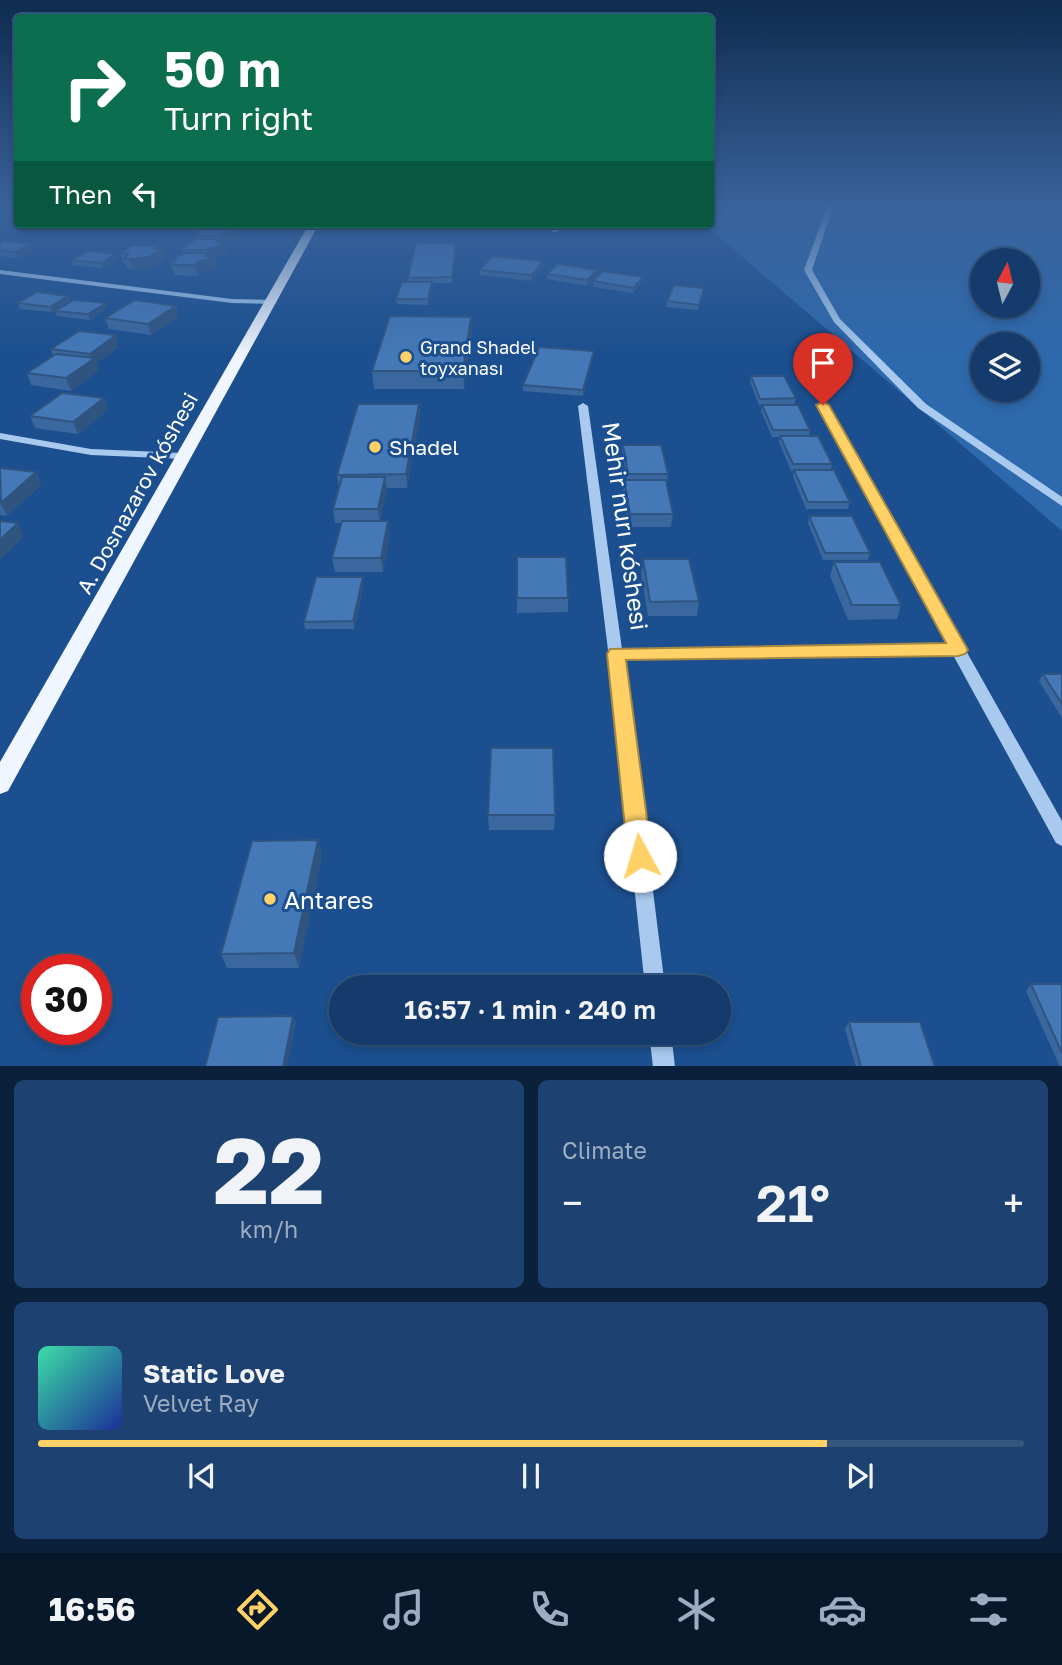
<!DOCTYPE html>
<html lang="en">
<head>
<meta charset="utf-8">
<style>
	:root { --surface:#143b6b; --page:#1d4271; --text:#f1f3f6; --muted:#9dadc1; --line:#33557e; --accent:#ffd166 }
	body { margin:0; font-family:"Golos Text",sans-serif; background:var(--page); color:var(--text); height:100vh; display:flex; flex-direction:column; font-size:26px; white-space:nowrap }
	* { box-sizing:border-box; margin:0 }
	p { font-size:23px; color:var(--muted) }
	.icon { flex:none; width:38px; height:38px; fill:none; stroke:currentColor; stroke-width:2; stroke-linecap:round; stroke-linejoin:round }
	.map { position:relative; height:1066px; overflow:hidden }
	.details { display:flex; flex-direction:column; gap:14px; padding:14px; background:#0b203b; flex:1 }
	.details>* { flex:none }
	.banner { position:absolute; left:14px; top:14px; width:700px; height:214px; border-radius:7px; box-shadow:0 4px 10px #0003,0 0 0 2px var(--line); background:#0b6e4f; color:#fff; overflow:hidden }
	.needle { width:46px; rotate:7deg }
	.tools { position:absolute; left:970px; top:248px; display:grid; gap:14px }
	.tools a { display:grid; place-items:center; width:70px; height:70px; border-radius:50%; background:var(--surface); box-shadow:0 4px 10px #0003,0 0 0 2px var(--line); font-size:35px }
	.speed { position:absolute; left:21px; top:954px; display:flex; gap:14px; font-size:35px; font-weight:700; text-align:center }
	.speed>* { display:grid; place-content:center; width:91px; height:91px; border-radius:50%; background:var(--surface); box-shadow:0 4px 10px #0003,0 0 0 2px var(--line); line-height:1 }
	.speed .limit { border:10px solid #d22; background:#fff; color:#111 }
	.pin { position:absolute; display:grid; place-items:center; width:60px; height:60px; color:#fff; margin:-72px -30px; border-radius:50% 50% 50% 0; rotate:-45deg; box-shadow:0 0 7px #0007 }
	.pin .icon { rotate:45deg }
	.me { position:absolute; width:77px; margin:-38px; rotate:354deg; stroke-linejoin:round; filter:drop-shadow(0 0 5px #0008) }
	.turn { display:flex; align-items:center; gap:24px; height:147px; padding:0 35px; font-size:32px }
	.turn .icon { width:91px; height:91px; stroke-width:2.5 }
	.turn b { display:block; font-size:49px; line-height:60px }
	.then { display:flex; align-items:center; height:66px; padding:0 35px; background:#0003; gap:14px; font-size:26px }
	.big { font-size:52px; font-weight:600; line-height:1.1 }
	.details .tile { flex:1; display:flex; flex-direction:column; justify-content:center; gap:10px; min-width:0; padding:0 24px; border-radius:10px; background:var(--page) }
	.details .dial { align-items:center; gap:0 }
	.dial b { font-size:91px; line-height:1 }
	.song { display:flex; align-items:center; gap:21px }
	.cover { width:84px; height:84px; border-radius:10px; background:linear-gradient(135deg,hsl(160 70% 55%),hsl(230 70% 35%)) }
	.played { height:7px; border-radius:4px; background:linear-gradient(90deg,var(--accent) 80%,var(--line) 80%) }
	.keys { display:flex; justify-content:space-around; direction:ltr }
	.heat { display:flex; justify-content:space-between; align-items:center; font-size:38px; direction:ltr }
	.details .tiles { flex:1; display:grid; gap:14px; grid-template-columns:1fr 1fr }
	.tile:last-child { grid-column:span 2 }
	.trip { position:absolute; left:329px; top:975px; width:402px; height:70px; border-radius:35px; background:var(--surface); box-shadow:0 4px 10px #0003,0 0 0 2px var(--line); font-weight:600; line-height:70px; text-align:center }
	.tabs { display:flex; height:112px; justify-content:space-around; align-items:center; background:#08182b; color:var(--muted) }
	.tabs .icon { width:49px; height:49px }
	.tabs .selected { color:var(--accent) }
	.tabs b { font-size:32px; color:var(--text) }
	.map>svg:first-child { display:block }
</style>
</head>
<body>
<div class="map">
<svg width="1062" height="1067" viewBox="0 0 1062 1067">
	<rect width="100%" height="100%" fill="#1b4f8f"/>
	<path fill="#2e69ad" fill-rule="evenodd" d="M 711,207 L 1062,207 L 1062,531 L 704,224 L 710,224 ZM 982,261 L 1027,261 L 1027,306 L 982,306 ZM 982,345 L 1027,345 L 1027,390 L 982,390 Z"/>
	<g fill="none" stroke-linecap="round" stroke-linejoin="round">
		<g fill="#a9c9ee" fill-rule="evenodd">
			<polygon points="827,207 833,207 812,270 840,319 926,404 1062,497 1062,506 918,408 834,322 804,270"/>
			<polygon points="561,224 569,224 556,232 552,232 552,230"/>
			<polygon points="0,270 232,299 273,300 277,302 273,304 232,303 0,274"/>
			<polygon points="583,403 588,406 622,649 948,645 818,406 823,403 827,404 1062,821 1062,846 1056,843 953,655 624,659 665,987 645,987 614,699 578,406"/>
			<polygon points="0,433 91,449 183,453 188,456 183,459 91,455 0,439"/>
			<polygon points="649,1032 671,1032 675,1067 653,1067"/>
		</g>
		<polygon fill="#f0f6ff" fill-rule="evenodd" points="309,224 319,224 8,791 0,794 0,762"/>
	</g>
	<g fill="#3a679d">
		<polygon points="206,224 248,224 249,228 234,230 238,240 225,244 227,254 214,258 217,269 200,272 197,276 174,275 170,260 184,253 182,246 196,239 194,232 207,225"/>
		<polygon points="0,243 32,244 34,249 17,258 0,256"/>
		<polygon points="158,246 159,248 162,248 165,258 152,267 132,270 127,269 126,264 123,263 120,253"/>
		<polygon points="457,248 452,283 432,283 433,288 428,305 397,304 396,299 408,282 408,278"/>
		<polygon points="118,259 102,268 73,265 72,260"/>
		<polygon points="543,261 543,266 532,281 480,275 480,270"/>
		<polygon points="547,274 597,275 587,286 547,279"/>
		<polygon points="643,277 642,282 633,293 593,287 593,281"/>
		<polygon points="704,288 698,310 666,307 667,301"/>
		<polygon points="68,296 70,301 52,312 20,309 18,303"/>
		<polygon points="106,303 107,308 90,320 57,316 55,311"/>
		<polygon points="179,317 151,335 109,329 105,318"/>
		<polygon points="472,333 464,389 374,389 372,371"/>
		<polygon points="119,347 96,363 99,370 71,391 31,385 27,373 53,356 51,349"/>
		<polygon points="594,351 593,357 583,396 523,391 523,385"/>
		<polygon points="751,376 796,398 794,405 810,430 809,436 832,464 831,470 850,502 848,509 806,509 793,477 794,471 791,471 779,442 780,437 772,437 761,411 762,405 759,405 750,382"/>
		<polygon points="104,398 108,410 78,434 35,428 30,416"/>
		<polygon points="419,404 420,417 407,488 387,488 380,521 390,535 383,572 335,572 332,558 342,523 335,523 333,509 339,487 337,475"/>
		<polygon points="623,445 668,474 667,481 666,481 673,514 671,527 629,527 623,494 624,480 627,480 622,451"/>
		<polygon points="0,468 36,472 41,485 7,516 0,515"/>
		<polygon points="809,516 870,553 868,560 823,560 808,523"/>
		<polygon points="517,557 568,598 568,612 517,613"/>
		<polygon points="643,559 699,601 697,616 648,616 641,573"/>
		<polygon points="834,562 901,605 897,619 848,620 830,576"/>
		<polygon points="364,584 354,629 305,629 304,622"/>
		<polygon points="1043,674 1062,674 1062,718 1039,681"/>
		<polygon points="488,815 555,815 554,830 489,830"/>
		<polygon points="318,840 322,855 299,968 227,968 221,954"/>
		<polygon points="1031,984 1062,984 1062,1067 1060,1067 1026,991"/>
		<polygon points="849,1022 935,1067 856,1067 845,1029"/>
	</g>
	<g fill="#305480">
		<polygon points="207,224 248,224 249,228 231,230 236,230 238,240 220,245 225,244 227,254 212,259 215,258 217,269 200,272 197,276 195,265 207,255 206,250 218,240 217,236 209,232"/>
		<polygon points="456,243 457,248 452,283 452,277"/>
		<polygon points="32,244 34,249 17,258 15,252"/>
		<polygon points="158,246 159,250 162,248 165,258 152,267 132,270 130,259"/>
		<polygon points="116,254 118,259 102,268 101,263"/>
		<polygon points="543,261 543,266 532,281 532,275"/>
		<polygon points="597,270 597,275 587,286 587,280"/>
		<polygon points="643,277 642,282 633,293 634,288"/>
		<polygon points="432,282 433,288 428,305 428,299"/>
		<polygon points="68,296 70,301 52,312 50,307"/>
		<polygon points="106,303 107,308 90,320 88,314"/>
		<polygon points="176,306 179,317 151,335 148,324"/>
		<polygon points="471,317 472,333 464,389 463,371"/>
		<polygon points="116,335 119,347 96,363 99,370 71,391 66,378 92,360 90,354"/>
		<polygon points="594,351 593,357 583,396 583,390"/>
		<polygon points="104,398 108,410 78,434 73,422"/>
		<polygon points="419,404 420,417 407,488 406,474"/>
		<polygon points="36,472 41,485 7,516 1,503"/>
		<polygon points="385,477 387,490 380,523 378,509"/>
		<polygon points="388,521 390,535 383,572 381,558"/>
		<polygon points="18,523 24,537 0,560 0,540"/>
		<polygon points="363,577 364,584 354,629 353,621"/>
		<polygon points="318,840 322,855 299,968 294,953"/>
		<polygon points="293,1016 296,1023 287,1067 283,1067"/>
	</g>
	<g fill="#4478b7" stroke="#305480" stroke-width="2">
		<polygon points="207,225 230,225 227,228 236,230 217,236 196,236 199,232 194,232 199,227"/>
		<polygon points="196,239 219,239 216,242 225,244 206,250 184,250 187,246 182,246"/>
		<polygon points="5,241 32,244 15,252 0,251 0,243"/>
		<polygon points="416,243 456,243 452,277 408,278"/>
		<polygon points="133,245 158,246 155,248 162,248 149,257 130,259 124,259 128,254 120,253"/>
		<polygon points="88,251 116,254 101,263 72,260"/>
		<polygon points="185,253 209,253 206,256 215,258 198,262 195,265 172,265 176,260 170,260"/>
		<polygon points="492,256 543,261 532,275 480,270"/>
		<polygon points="558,264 597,270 587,280 547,274"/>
		<polygon points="603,271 643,277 634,288 593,281"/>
		<polygon points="402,282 432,282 428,299 396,299"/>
		<polygon points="674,285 704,288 699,305 667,301"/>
		<polygon points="37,292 68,296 50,307 18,303"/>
		<polygon points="74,300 106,303 88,314 55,311"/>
		<polygon points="135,300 176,306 148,324 105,318"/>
		<polygon points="390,316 471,317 463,371 372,371"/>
		<polygon points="79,331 116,335 90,354 51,349"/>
		<polygon points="539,347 594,351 583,390 523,385"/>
		<polygon points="56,354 95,358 66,378 27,373"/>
		<polygon points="751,376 784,376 796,398 760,399"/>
		<polygon points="62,393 104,398 73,422 30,416"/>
		<polygon points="358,404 419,404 406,474 337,475"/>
		<polygon points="762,405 798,405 810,430 773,430"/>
		<polygon points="780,436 818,436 832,464 793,464"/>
		<polygon points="623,445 661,445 668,474 628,474"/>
		<polygon points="0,468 36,472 1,503"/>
		<polygon points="794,470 834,470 850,502 808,502"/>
		<polygon points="342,477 385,477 378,509 333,509"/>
		<polygon points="624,480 666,480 673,514 630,514"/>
		<polygon points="809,516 852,516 870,553 825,553"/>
		<polygon points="0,521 18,523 0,540"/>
		<polygon points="342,521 388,521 381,558 332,558"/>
		<polygon points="517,557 566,557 568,598 517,598"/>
		<polygon points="643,559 689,559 699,601 650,602"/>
		<polygon points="834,562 880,562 901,605 852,605"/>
		<polygon points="316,577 363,577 353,621 304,622"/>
		<polygon points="1043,674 1062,674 1062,704"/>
		<polygon points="491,748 553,748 555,815 488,815"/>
		<polygon points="318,840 294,953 221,954 252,841"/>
		<polygon points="1031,984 1062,984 1062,1053"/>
		<polygon points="293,1016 283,1067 205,1067 218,1017"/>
		<polygon points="849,1022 920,1022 935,1067 861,1067"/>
	</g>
	<linearGradient id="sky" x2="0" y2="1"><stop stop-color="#0f2b4f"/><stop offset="0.58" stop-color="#39639b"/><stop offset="1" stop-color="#39639b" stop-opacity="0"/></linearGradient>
	<rect width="1062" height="356" fill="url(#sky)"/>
	<polygon fill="#ffd166" stroke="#a68842" stroke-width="2" points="823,402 829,405 968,650 965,654 958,656 626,660 652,856 648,863 640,866 632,863 628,856 607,654 610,649 946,643 816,405"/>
	<g fill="#ffd166" stroke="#1b4f8f" stroke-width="2.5">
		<circle cx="406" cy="357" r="7"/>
		<circle cx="375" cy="447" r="7"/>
		<circle cx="270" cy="899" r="7"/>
	</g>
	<g text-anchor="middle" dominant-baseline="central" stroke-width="6" stroke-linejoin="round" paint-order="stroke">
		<g font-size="18" fill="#fff" stroke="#1b4f8f" text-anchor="start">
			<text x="420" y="347">Grand Shadel<tspan x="420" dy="21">toyxanası</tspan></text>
		</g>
		<g font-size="21" fill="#fff" stroke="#1b4f8f" text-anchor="start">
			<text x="389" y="447">Shadel</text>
		</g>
		<g font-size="21" fill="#fff" stroke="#1b4f8f">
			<text transform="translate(137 493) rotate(-61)">A. Dosnazarov kóshesi</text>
		</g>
		<g font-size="24" fill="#fff" stroke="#1b4f8f">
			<text transform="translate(626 526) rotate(82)">Mehir nurı kóshesi</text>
		</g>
		<g font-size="24" fill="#fff" stroke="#1b4f8f" text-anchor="start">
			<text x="284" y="899">Antares</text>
		</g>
	</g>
</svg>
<div class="tools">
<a><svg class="needle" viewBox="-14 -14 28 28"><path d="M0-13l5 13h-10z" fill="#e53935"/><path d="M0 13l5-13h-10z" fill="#9dadc1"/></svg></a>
<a><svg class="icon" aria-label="layers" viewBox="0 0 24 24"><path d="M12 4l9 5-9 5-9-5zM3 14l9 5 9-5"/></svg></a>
</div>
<div class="speed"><div class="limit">30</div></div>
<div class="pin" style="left:823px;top:405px;background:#d93025"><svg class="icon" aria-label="arrive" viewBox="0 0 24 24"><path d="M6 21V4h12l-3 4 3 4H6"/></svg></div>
<svg class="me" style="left:640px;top:856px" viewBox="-20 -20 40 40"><circle r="19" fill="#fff"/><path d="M0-13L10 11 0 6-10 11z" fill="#ffd166"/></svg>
<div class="trip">16:57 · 1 min · 240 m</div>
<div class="banner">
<div class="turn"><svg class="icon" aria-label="right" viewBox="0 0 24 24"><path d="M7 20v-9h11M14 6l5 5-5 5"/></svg><div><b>50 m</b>Turn right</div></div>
<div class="then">Then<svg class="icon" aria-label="left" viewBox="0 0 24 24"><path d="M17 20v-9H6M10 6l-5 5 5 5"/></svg></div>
</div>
</div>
<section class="details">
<div class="tiles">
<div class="tile dial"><b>22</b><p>km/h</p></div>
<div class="tile"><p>Climate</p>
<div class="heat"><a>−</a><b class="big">21°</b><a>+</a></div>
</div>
<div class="tile">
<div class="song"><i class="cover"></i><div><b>Static Love</b><p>Velvet Ray</p></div></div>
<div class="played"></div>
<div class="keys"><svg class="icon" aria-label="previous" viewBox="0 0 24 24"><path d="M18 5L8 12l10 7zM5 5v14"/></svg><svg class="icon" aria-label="pause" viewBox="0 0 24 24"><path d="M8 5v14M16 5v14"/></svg><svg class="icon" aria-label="next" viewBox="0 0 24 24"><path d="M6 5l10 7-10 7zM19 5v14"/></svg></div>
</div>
</div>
</section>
<nav class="tabs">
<b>16:56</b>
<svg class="icon selected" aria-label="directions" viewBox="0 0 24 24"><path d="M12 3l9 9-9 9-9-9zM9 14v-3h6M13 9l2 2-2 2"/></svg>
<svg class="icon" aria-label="music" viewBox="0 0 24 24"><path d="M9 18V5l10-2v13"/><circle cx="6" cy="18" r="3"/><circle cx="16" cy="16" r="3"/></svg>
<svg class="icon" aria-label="phone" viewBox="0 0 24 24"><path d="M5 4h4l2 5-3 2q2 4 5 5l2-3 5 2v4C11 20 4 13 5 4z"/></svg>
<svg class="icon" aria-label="climate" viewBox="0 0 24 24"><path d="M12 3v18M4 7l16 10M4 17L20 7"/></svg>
<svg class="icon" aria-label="car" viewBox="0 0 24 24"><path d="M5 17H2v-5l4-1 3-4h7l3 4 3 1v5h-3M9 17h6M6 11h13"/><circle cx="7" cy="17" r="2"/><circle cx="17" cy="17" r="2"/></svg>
<svg class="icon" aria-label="filters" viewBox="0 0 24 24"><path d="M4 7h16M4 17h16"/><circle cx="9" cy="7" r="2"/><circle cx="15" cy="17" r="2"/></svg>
</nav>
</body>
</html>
